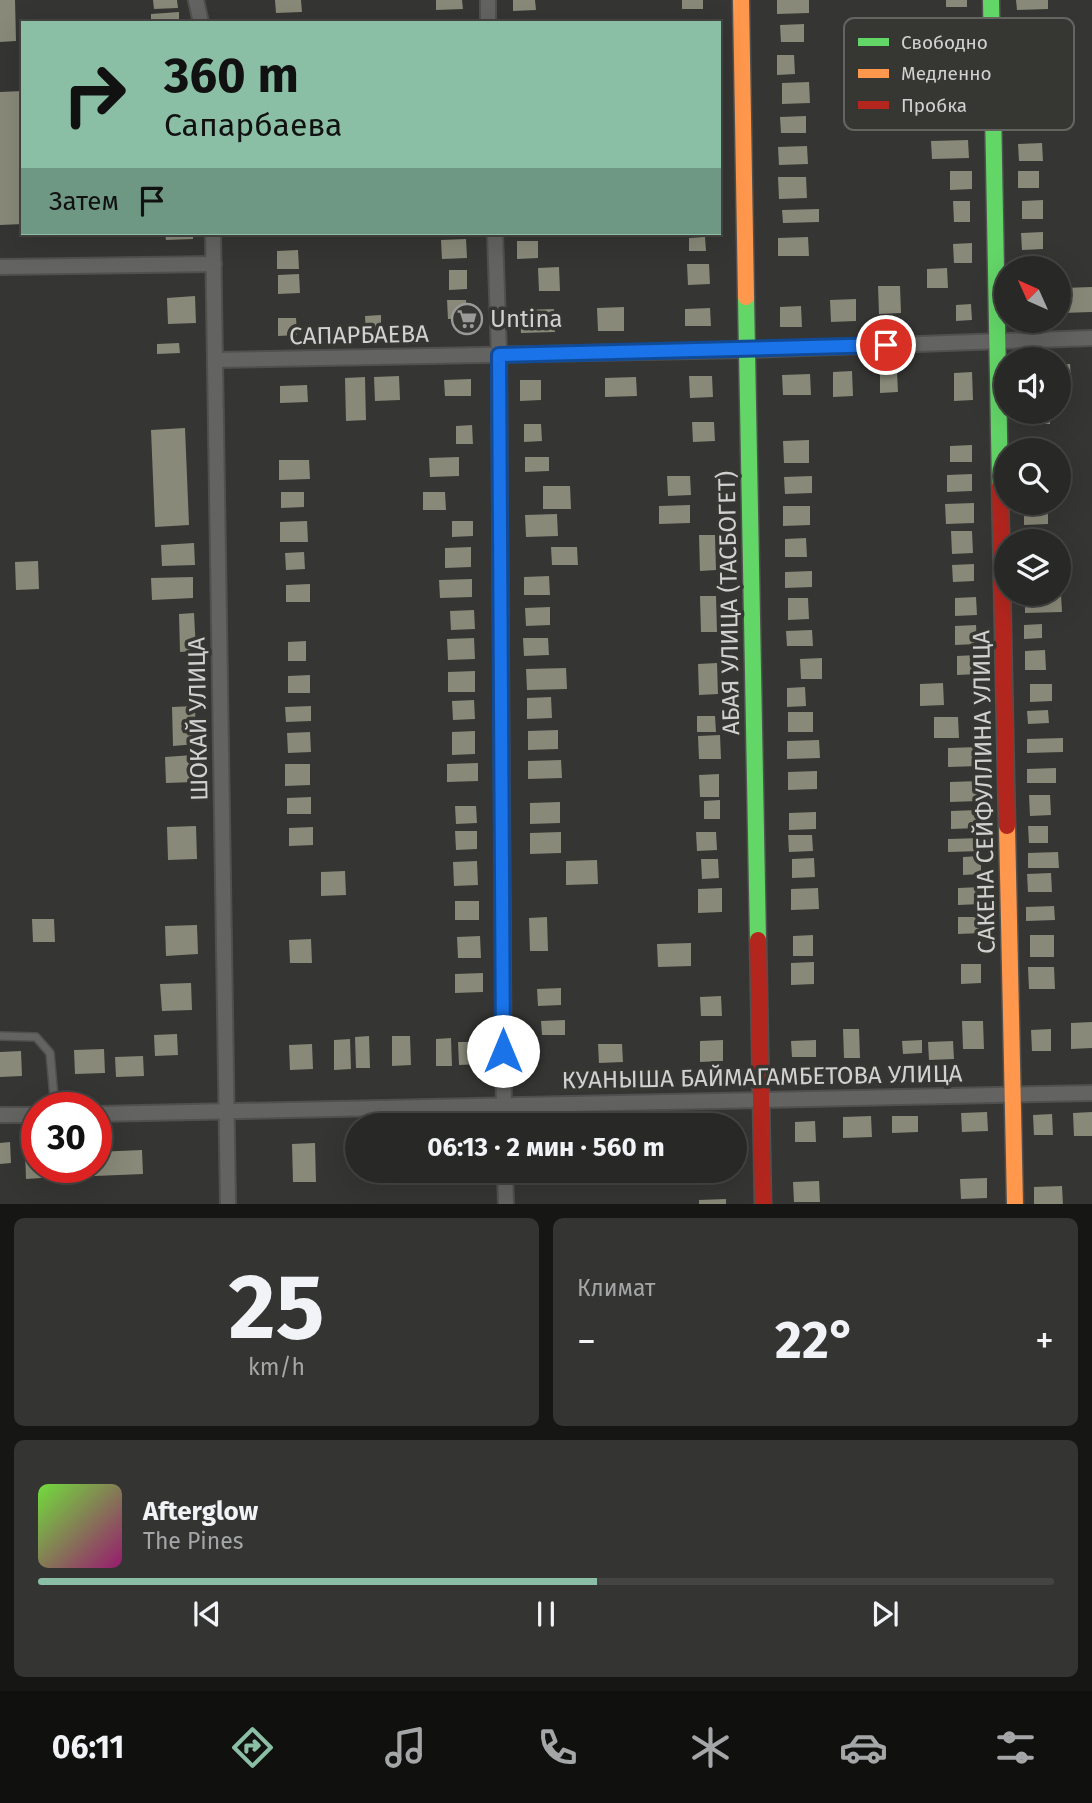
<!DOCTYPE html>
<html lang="ru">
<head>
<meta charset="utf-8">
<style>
	:root { --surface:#282826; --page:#343432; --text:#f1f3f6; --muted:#a5a6a7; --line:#444443; --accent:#8abfa5 }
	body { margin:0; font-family:"Fira Sans",sans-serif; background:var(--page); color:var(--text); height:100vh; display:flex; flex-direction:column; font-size:26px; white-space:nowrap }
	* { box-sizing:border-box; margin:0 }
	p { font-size:23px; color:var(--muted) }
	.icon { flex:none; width:38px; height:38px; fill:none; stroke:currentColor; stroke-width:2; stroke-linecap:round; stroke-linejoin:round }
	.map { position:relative; height:1204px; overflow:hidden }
	.details { display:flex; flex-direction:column; gap:14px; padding:14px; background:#161615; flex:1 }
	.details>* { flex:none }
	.banner { position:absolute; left:21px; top:21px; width:700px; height:214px; border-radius:0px; box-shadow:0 7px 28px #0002,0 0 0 2px var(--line); background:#8abfa5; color:#111; overflow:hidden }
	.needle { width:46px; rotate:315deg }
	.buttons { position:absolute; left:994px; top:256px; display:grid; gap:14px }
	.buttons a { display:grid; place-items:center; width:77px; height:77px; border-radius:50%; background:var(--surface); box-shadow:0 7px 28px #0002,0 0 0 2px var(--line); font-size:35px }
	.speed { position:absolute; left:21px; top:1092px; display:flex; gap:14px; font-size:35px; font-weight:700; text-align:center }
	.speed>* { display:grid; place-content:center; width:91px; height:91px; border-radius:50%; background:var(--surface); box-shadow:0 7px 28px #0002,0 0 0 2px var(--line); line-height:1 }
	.speed .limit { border:10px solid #d22; background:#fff; color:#111 }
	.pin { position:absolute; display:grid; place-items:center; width:60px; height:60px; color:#fff; margin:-30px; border:4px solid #fff; border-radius:50%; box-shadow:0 2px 7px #0007 }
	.me { position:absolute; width:77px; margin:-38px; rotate:0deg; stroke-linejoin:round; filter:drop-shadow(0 0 5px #0008) }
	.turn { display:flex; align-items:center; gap:24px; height:147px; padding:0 28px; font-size:32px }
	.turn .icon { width:91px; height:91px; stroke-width:2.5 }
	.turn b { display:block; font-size:49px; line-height:60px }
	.then { display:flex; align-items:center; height:66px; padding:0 28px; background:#0003; gap:14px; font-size:26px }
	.big { font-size:52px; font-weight:700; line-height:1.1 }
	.details .card { flex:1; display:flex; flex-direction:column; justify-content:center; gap:10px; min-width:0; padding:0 24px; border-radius:10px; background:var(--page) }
	.details .dial { align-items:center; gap:0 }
	.dial b { font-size:91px; line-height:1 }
	.song { display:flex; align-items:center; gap:21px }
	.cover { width:84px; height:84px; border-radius:10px; background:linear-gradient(135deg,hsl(100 70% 55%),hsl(320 70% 35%)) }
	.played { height:7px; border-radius:4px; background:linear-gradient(90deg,var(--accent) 55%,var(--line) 55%) }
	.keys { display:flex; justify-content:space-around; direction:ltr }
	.heat { display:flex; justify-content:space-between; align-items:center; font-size:38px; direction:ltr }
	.details .tiles { flex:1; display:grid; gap:14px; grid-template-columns:1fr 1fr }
	.card:last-child { grid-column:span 2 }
	.trip { position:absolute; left:345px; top:1113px; width:402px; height:70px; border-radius:35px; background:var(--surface); box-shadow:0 7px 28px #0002,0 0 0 2px var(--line); font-weight:700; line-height:70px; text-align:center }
	.menu { display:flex; height:112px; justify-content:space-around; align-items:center; background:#10100f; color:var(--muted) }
	.menu .icon { width:49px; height:49px }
	.menu .on { color:var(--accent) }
	.menu b { font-size:32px; color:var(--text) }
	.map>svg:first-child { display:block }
</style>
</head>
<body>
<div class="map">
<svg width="1092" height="1205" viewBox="0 0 1092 1205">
	<rect width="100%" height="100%" fill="#353533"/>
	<g fill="#888978">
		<polygon points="0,0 15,0 16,41 0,42"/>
		<polygon points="153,0 177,0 178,8 154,9"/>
		<polygon points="275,0 301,0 302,12 276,13"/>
		<polygon points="436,0 462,0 463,9 436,10"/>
		<polygon points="513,0 535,0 536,10 513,11"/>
		<rect x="682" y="0" width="21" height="9"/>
		<polygon points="777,0 809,0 809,13 777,14"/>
		<rect x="946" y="0" width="21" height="7"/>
		<polygon points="1016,0 1048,0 1048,9 1017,10"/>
		<polygon points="179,12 179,22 151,23 151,14"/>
		<polygon points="946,17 967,17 968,38 947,39"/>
		<polygon points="804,24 804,42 781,42 780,25"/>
		<polygon points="777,55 794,55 795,74 777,75"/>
		<polygon points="809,82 810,103 782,104 782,83"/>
		<polygon points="23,91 23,224 0,225 0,92"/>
		<polygon points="806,116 806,133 781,133 780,117"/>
		<polygon points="968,140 969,158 932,159 931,141"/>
		<polygon points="1042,143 1043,161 1019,161 1018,144"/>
		<polygon points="807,146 808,164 779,165 778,147"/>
		<polygon points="950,171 972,171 972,189 950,190"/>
		<rect x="1018" y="171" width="21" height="17"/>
		<polygon points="778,177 806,177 807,198 779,199"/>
		<polygon points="1043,200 1043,219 1022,219 1022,201"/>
		<polygon points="953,201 970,201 970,222 954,222"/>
		<polygon points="819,209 819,222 783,223 782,210"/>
		<polygon points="1043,232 1043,249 1022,250 1021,233"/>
		<polygon points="165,233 193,233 193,239 166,240"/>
		<polygon points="277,233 309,233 309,235 277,236"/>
		<polygon points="705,237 706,251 689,251 689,238"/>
		<polygon points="808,237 809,256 778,256 778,238"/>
		<polygon points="466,239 467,258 442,259 441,240"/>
		<polygon points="517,241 538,241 538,258 517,259"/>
		<polygon points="972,243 972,263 954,263 953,244"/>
		<polygon points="298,250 299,269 277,269 277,251"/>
		<rect x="1022" y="259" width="21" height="9"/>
		<polygon points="687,264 709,264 710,284 688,285"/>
		<polygon points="559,267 560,291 539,291 538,268"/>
		<polygon points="947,268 948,288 927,288 927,269"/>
		<polygon points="449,270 467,270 467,289 449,290"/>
		<polygon points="299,274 300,293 278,294 278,275"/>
		<polygon points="878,286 900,286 901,313 879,314"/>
		<polygon points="1092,287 1092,312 1062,313 1062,288"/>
		<polygon points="195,296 196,323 168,324 167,298"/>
		<polygon points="856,299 856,321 831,322 830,300"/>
		<polygon points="447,300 466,300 467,319 448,319"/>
		<polygon points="971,304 972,320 956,321 956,305"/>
		<polygon points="801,306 802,327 780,327 780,307"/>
		<polygon points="624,307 624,331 598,331 597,308"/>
		<polygon points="710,308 711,326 685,326 685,309"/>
		<polygon points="554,309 555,332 521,333 520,310"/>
		<polygon points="381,315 381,335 366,336 365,316"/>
		<polygon points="278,318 296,318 297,335 278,336"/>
		<polygon points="179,343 180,353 157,354 157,344"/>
		<polygon points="1070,364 1071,379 1059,380 1059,365"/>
		<polygon points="852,371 853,396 833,397 833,372"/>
		<polygon points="897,372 898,392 880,393 880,373"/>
		<polygon points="972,372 973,400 954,401 954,373"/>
		<polygon points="810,374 811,395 783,395 782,375"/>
		<polygon points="399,376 400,400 375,401 374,377"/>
		<polygon points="689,376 712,376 713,397 690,398"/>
		<polygon points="365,377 366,420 346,421 345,378"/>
		<polygon points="636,377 637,396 605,397 605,378"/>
		<polygon points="471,379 471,396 445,396 444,380"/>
		<polygon points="520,380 541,380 541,400 520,401"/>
		<polygon points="307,385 308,402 280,403 280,386"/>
		<polygon points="1023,411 1050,411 1050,424 1024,424"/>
		<polygon points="692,422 714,422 715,441 693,442"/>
		<polygon points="524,424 541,424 542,441 524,442"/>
		<polygon points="472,425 473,444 456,444 456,426"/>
		<polygon points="185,428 189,525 155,527 151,430"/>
		<polygon points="809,440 809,463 784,463 783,441"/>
		<polygon points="972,445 972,462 950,462 950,446"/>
		<polygon points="1022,445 1049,445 1050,450 1022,450"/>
		<polygon points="459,457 459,476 430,477 429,458"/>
		<polygon points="525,457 549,457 549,471 525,472"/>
		<polygon points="279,460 309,460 310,479 279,480"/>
		<polygon points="972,474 972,491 947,492 947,475"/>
		<polygon points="667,476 690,476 691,495 668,496"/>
		<polygon points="812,476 812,493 785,494 784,477"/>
		<polygon points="543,486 570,486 571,509 543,509"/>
		<polygon points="281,492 304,492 304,507 281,508"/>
		<polygon points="423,492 445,492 446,510 423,510"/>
		<polygon points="974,503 974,523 946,524 945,504"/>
		<polygon points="690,505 690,523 659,524 659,506"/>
		<polygon points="1048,505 1048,524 1024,525 1024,506"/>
		<polygon points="783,506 810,506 810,525 783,526"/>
		<polygon points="557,514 558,536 526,537 525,515"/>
		<polygon points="307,521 308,542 280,542 280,522"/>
		<polygon points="452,521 473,521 473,536 452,537"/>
		<polygon points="951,531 972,531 973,553 952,554"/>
		<polygon points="1026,534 1046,534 1047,541 1026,541"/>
		<polygon points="699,535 715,535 716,570 700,571"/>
		<polygon points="806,538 807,557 785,557 785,539"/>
		<polygon points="194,543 195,565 162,566 161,545"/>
		<polygon points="471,547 471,567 445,568 445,548"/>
		<polygon points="551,547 577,547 578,565 552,565"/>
		<polygon points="304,552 305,569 286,570 285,553"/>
		<polygon points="38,561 39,589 16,590 15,562"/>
		<polygon points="974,564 974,581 953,582 952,565"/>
		<polygon points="812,571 812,587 785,588 785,572"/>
		<polygon points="549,576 550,595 524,595 524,577"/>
		<polygon points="193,577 193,598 152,600 151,578"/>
		<polygon points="472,579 472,597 440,598 439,580"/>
		<polygon points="310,584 310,602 286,602 286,585"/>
		<polygon points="1061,594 1062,612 1025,613 1025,595"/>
		<polygon points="700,596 716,596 717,632 701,632"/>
		<polygon points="976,597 977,615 955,616 955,598"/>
		<polygon points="788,598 808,598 809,619 788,620"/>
		<polygon points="550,607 550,625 526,626 525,608"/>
		<polygon points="474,610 475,629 451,630 450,611"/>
		<polygon points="194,613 196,651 180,652 179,614"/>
		<polygon points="1042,624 1042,638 1024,639 1024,625"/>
		<polygon points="976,625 977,644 955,645 955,626"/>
		<polygon points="812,630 813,646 787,646 786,631"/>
		<polygon points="474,638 475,659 448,660 447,639"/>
		<polygon points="523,638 548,638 549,655 524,656"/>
		<polygon points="306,641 306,661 288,661 288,642"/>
		<polygon points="1045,650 1046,670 1025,670 1025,651"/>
		<polygon points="977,655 978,674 957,675 957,656"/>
		<polygon points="822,658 822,679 801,679 800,659"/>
		<polygon points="717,663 718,694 699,695 698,664"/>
		<polygon points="566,668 567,689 527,690 526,669"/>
		<polygon points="475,671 475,692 448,692 448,672"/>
		<polygon points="310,675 310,693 288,693 288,676"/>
		<polygon points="943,683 944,705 920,706 920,684"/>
		<polygon points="1030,684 1052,684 1052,701 1030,702"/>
		<polygon points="805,687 806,706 787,707 787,688"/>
		<polygon points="551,697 552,718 527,719 527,698"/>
		<polygon points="474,700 475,719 453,720 452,701"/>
		<polygon points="195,706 196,744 173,746 172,707"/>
		<polygon points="311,706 311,721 286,722 285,707"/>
		<polygon points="1048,710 1049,723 1028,724 1027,711"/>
		<rect x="788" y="712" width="25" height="20"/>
		<polygon points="697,716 715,716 716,732 697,732"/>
		<polygon points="934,717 958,717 959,738 934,738"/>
		<polygon points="558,730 558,749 528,750 528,731"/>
		<polygon points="475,731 475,754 452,755 452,732"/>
		<polygon points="310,732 311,752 288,753 287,733"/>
		<polygon points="720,735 721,759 699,759 698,736"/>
		<polygon points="1063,738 1063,752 1027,753 1027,739"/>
		<polygon points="819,740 820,758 787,759 787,741"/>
		<polygon points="978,747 979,766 948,767 948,748"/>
		<polygon points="193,755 194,782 166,783 165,757"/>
		<polygon points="561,760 562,778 528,779 528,761"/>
		<polygon points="478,763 478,781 447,782 447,764"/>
		<polygon points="285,764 310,764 310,785 285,786"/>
		<polygon points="1056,768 1056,783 1027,783 1027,769"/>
		<polygon points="817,771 817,789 788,790 788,772"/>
		<polygon points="719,774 719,797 700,797 699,775"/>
		<polygon points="979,781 979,801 950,802 950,782"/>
		<polygon points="1029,795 1050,795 1051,815 1030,816"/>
		<polygon points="311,797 311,814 287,814 287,798"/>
		<polygon points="720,800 720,819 704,819 704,801"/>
		<polygon points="560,802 560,823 530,824 530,803"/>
		<polygon points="455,806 476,806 477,823 456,824"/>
		<polygon points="977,810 978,828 951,829 951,811"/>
		<polygon points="816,812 816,829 789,830 789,813"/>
		<polygon points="196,826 197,859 168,860 167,827"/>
		<polygon points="1028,826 1048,826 1048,843 1029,843"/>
		<polygon points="313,827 313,845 289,846 289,828"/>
		<polygon points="455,831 477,831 477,849 456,850"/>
		<polygon points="561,832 561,853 530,854 530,833"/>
		<polygon points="696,832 716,832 717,850 697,851"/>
		<polygon points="788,835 812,835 813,851 789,852"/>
		<polygon points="982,838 982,851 948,852 948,839"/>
		<polygon points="1058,852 1059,868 1028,868 1028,853"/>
		<polygon points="981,856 981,874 963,875 963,857"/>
		<polygon points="814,858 815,877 792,878 792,859"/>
		<polygon points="701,859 718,859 719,878 702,879"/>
		<polygon points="597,860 598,884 566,885 566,861"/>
		<polygon points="477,861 478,885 454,886 453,862"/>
		<polygon points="345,871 346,895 321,896 321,872"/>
		<polygon points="1051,873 1052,892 1028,892 1027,874"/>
		<polygon points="981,887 982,904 958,905 958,888"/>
		<polygon points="722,888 722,912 698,913 698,889"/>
		<polygon points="818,888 819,909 791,910 791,889"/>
		<rect x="455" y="901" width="24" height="19"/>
		<polygon points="1054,906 1055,920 1026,921 1026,907"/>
		<polygon points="547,917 548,951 530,951 529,918"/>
		<polygon points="958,917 981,917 982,933 958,934"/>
		<polygon points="32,919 54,919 55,942 33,942"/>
		<polygon points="197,925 198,954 166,956 165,926"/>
		<polygon points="813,935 813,956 793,956 793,936"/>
		<rect x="1030" y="935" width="24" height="22"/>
		<polygon points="480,936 481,958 458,958 457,937"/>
		<polygon points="311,939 312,963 290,963 289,940"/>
		<polygon points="691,943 691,966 658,967 657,944"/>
		<polygon points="814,962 814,984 791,985 791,963"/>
		<polygon points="961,964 981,964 981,983 961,984"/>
		<polygon points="1028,967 1054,967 1055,989 1029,989"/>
		<polygon points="483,973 483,992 455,993 455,974"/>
		<polygon points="191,983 192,1010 162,1011 160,984"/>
		<polygon points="561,988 561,1005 538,1006 537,989"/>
		<polygon points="721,996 722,1016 701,1016 700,997"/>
		<polygon points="565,1020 565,1035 542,1035 541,1021"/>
		<polygon points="962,1021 983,1021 984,1049 963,1049"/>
		<polygon points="1092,1022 1092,1048 1071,1049 1071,1023"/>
		<polygon points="843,1029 859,1029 860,1058 844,1058"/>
		<polygon points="1051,1029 1051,1051 1032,1051 1031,1030"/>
		<polygon points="177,1034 178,1055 155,1056 154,1035"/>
		<polygon points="369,1036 370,1068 356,1068 355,1037"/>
		<polygon points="392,1036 410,1036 411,1065 392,1066"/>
		<polygon points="451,1038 452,1066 436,1066 436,1039"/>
		<polygon points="350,1039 351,1069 334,1070 334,1040"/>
		<polygon points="723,1040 723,1061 700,1062 700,1041"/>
		<polygon points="816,1040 816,1057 792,1057 791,1041"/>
		<polygon points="922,1040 922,1053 903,1054 902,1041"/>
		<polygon points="953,1041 954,1059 929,1060 928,1042"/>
		<polygon points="458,1042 481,1042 481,1064 459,1065"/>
		<polygon points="312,1044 313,1069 290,1070 289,1045"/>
		<polygon points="598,1044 622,1044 623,1062 599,1063"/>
		<polygon points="104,1049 105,1073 75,1074 74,1050"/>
		<polygon points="21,1051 22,1076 0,1077 0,1052"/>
		<polygon points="143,1056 144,1076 116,1077 115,1057"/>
		<polygon points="987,1112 988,1131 962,1132 961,1113"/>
		<polygon points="1092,1112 1092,1136 1074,1136 1073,1113"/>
		<polygon points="1052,1114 1053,1135 1034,1135 1033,1115"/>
		<polygon points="871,1116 872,1137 843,1138 843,1117"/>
		<polygon points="892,1116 918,1116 918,1132 892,1133"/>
		<polygon points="636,1118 664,1118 665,1125 637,1125"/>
		<polygon points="815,1121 816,1142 795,1142 795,1122"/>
		<polygon points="10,1142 11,1163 0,1164 0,1143"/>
		<polygon points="315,1143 316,1182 293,1182 292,1144"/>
		<polygon points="37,1150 37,1167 56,1167 57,1177 26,1179 25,1151"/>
		<polygon points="142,1150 143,1174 71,1177 70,1167 96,1167 96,1152"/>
		<rect x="460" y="1171" width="26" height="7"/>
		<polygon points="536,1171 552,1171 553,1177 536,1177"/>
		<polygon points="987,1178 987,1198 961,1199 960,1179"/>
		<polygon points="819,1181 820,1202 794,1202 793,1182"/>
		<polygon points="1062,1186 1063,1205 1034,1205 1034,1187"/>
		<polygon points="726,1199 726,1205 699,1205 699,1200"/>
	</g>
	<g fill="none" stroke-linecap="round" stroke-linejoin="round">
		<g stroke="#50514f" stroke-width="10">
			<polyline id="lane" points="0,1036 36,1037 50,1053 55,1108"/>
		</g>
		<g stroke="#50514f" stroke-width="18">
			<g id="street">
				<polyline points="196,0 201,23"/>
				<polyline points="488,0 488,23"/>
				<polyline points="213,233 228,1205"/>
				<polyline points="495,233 499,355 504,1125"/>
				<polyline points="0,267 214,264"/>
				<polyline points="215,360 747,350 1092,338"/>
				<polyline points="96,1114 1092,1093"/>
				<polyline points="0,1115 37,1115"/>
				<polyline points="505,1171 506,1205"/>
			</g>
		</g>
		<g stroke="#50514f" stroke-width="19">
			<g id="fast">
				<polyline points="991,0 1000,486"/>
				<polyline points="746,297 758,940"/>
			</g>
		</g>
		<g stroke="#50514f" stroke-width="19">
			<g id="slow">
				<polyline points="741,0 746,297"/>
				<polyline points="1007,826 1015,1205"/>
			</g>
		</g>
		<g stroke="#50514f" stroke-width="19">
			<g id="jam">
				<polyline points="1000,486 1007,826"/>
				<polyline points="758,940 763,1205"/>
			</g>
		</g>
		<use href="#lane" stroke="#636361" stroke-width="7"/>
		<use href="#street" stroke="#636361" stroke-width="14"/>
		<use href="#fast" stroke="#63d668" stroke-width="16"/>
		<use href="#slow" stroke="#ff974d" stroke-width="16"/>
		<use href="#jam" stroke="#b3261e" stroke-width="16"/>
	</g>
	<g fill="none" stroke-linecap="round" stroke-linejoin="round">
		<g stroke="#114b97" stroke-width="18">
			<polyline id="route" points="503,1051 499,355 886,345"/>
		</g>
		<use href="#route" stroke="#1a73e8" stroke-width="12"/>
	</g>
	<defs>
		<g id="supermarket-ring" transform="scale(1.575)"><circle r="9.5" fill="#363632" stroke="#9a9a98" stroke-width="1.5"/><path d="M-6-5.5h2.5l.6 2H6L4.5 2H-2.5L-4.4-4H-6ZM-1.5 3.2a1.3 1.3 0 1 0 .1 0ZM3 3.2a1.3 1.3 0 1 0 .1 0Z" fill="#9a9a98"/></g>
	</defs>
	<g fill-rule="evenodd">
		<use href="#supermarket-ring" x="467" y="319"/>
	</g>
	<g text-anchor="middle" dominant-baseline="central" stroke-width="7" stroke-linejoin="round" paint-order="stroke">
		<g font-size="24" fill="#d1d1cf" stroke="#363632" text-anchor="start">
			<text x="490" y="319">Untina</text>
		</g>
		<g font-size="24" fill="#d1d1cf" stroke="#363632">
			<text transform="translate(359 335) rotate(-1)">САПАРБАЕВА</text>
			<text transform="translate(729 603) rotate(-91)">АБАЯ УЛИЦА (ТАСБОГЕТ)</text>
			<text transform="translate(198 719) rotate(-91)">ШОКАЙ УЛИЦА</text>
			<text transform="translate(984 792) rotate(-91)">САКЕНА СЕЙФУЛЛИНА УЛИЦА</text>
			<text transform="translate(762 1077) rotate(-1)">КУАНЫША БАЙМАГАМБЕТОВА УЛИЦА</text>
		</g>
	</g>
	<rect x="844" y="18" width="230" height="112" rx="10" fill="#363632" stroke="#646461" stroke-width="2"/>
	<rect x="858" y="38" width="31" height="8" fill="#63d668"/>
	<rect x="858" y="69" width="31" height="9" fill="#ff974d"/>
	<rect x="858" y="101" width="31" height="8" fill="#b3261e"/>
	<g font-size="19" fill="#d1d1cf">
		<text x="901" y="49">Свободно</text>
		<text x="901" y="80">Медленно</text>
		<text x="901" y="112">Пробка</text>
	</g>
</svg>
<div class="buttons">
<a><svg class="needle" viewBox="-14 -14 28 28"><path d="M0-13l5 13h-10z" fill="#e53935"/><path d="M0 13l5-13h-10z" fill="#a5a6a7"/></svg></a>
<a><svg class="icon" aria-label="sound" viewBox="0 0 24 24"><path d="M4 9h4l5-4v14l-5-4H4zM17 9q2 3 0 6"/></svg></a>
<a><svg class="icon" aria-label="search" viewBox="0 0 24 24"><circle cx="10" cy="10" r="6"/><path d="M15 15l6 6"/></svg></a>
<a><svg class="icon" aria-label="layers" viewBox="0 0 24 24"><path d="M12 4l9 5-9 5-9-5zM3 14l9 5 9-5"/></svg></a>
</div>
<div class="speed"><div class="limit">30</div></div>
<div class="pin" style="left:886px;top:345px;background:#d93025"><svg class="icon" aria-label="arrive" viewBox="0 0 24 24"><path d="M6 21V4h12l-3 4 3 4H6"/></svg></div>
<svg class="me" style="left:503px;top:1051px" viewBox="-20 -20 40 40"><circle r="19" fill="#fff"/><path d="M0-13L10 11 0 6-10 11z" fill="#1a73e8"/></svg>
<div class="trip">06:13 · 2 мин · 560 m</div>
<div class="banner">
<div class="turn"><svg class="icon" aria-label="right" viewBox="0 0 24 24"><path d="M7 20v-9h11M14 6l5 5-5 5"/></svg><div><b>360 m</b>Сапарбаева</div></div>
<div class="then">Затем<svg class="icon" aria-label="arrive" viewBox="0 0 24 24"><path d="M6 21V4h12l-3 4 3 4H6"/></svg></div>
</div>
</div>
<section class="details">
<div class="tiles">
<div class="card dial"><b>25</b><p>km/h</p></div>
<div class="card"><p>Климат</p>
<div class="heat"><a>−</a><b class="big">22°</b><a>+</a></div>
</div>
<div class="card">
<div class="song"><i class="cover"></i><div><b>Afterglow</b><p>The Pines</p></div></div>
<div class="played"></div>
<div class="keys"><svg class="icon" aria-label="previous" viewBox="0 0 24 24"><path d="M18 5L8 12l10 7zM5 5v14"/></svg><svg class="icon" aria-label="pause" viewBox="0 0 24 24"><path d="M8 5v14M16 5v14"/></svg><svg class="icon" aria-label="next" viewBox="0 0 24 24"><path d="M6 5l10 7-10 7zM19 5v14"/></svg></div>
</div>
</div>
</section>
<nav class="menu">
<b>06:11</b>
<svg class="icon on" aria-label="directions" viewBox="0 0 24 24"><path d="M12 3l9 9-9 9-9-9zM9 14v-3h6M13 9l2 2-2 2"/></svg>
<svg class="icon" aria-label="music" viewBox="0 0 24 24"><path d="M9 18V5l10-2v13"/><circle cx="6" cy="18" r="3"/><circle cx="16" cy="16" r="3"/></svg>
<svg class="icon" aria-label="phone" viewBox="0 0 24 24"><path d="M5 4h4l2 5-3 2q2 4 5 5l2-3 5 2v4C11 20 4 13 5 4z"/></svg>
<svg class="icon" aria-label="climate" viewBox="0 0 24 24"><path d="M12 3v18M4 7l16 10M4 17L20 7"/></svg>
<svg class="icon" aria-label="car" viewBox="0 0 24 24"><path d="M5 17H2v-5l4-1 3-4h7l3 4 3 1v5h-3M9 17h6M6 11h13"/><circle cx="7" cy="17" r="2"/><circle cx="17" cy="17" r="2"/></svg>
<svg class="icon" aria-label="filters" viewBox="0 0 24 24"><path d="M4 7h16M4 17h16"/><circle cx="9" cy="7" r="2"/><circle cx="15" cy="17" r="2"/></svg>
</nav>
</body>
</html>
